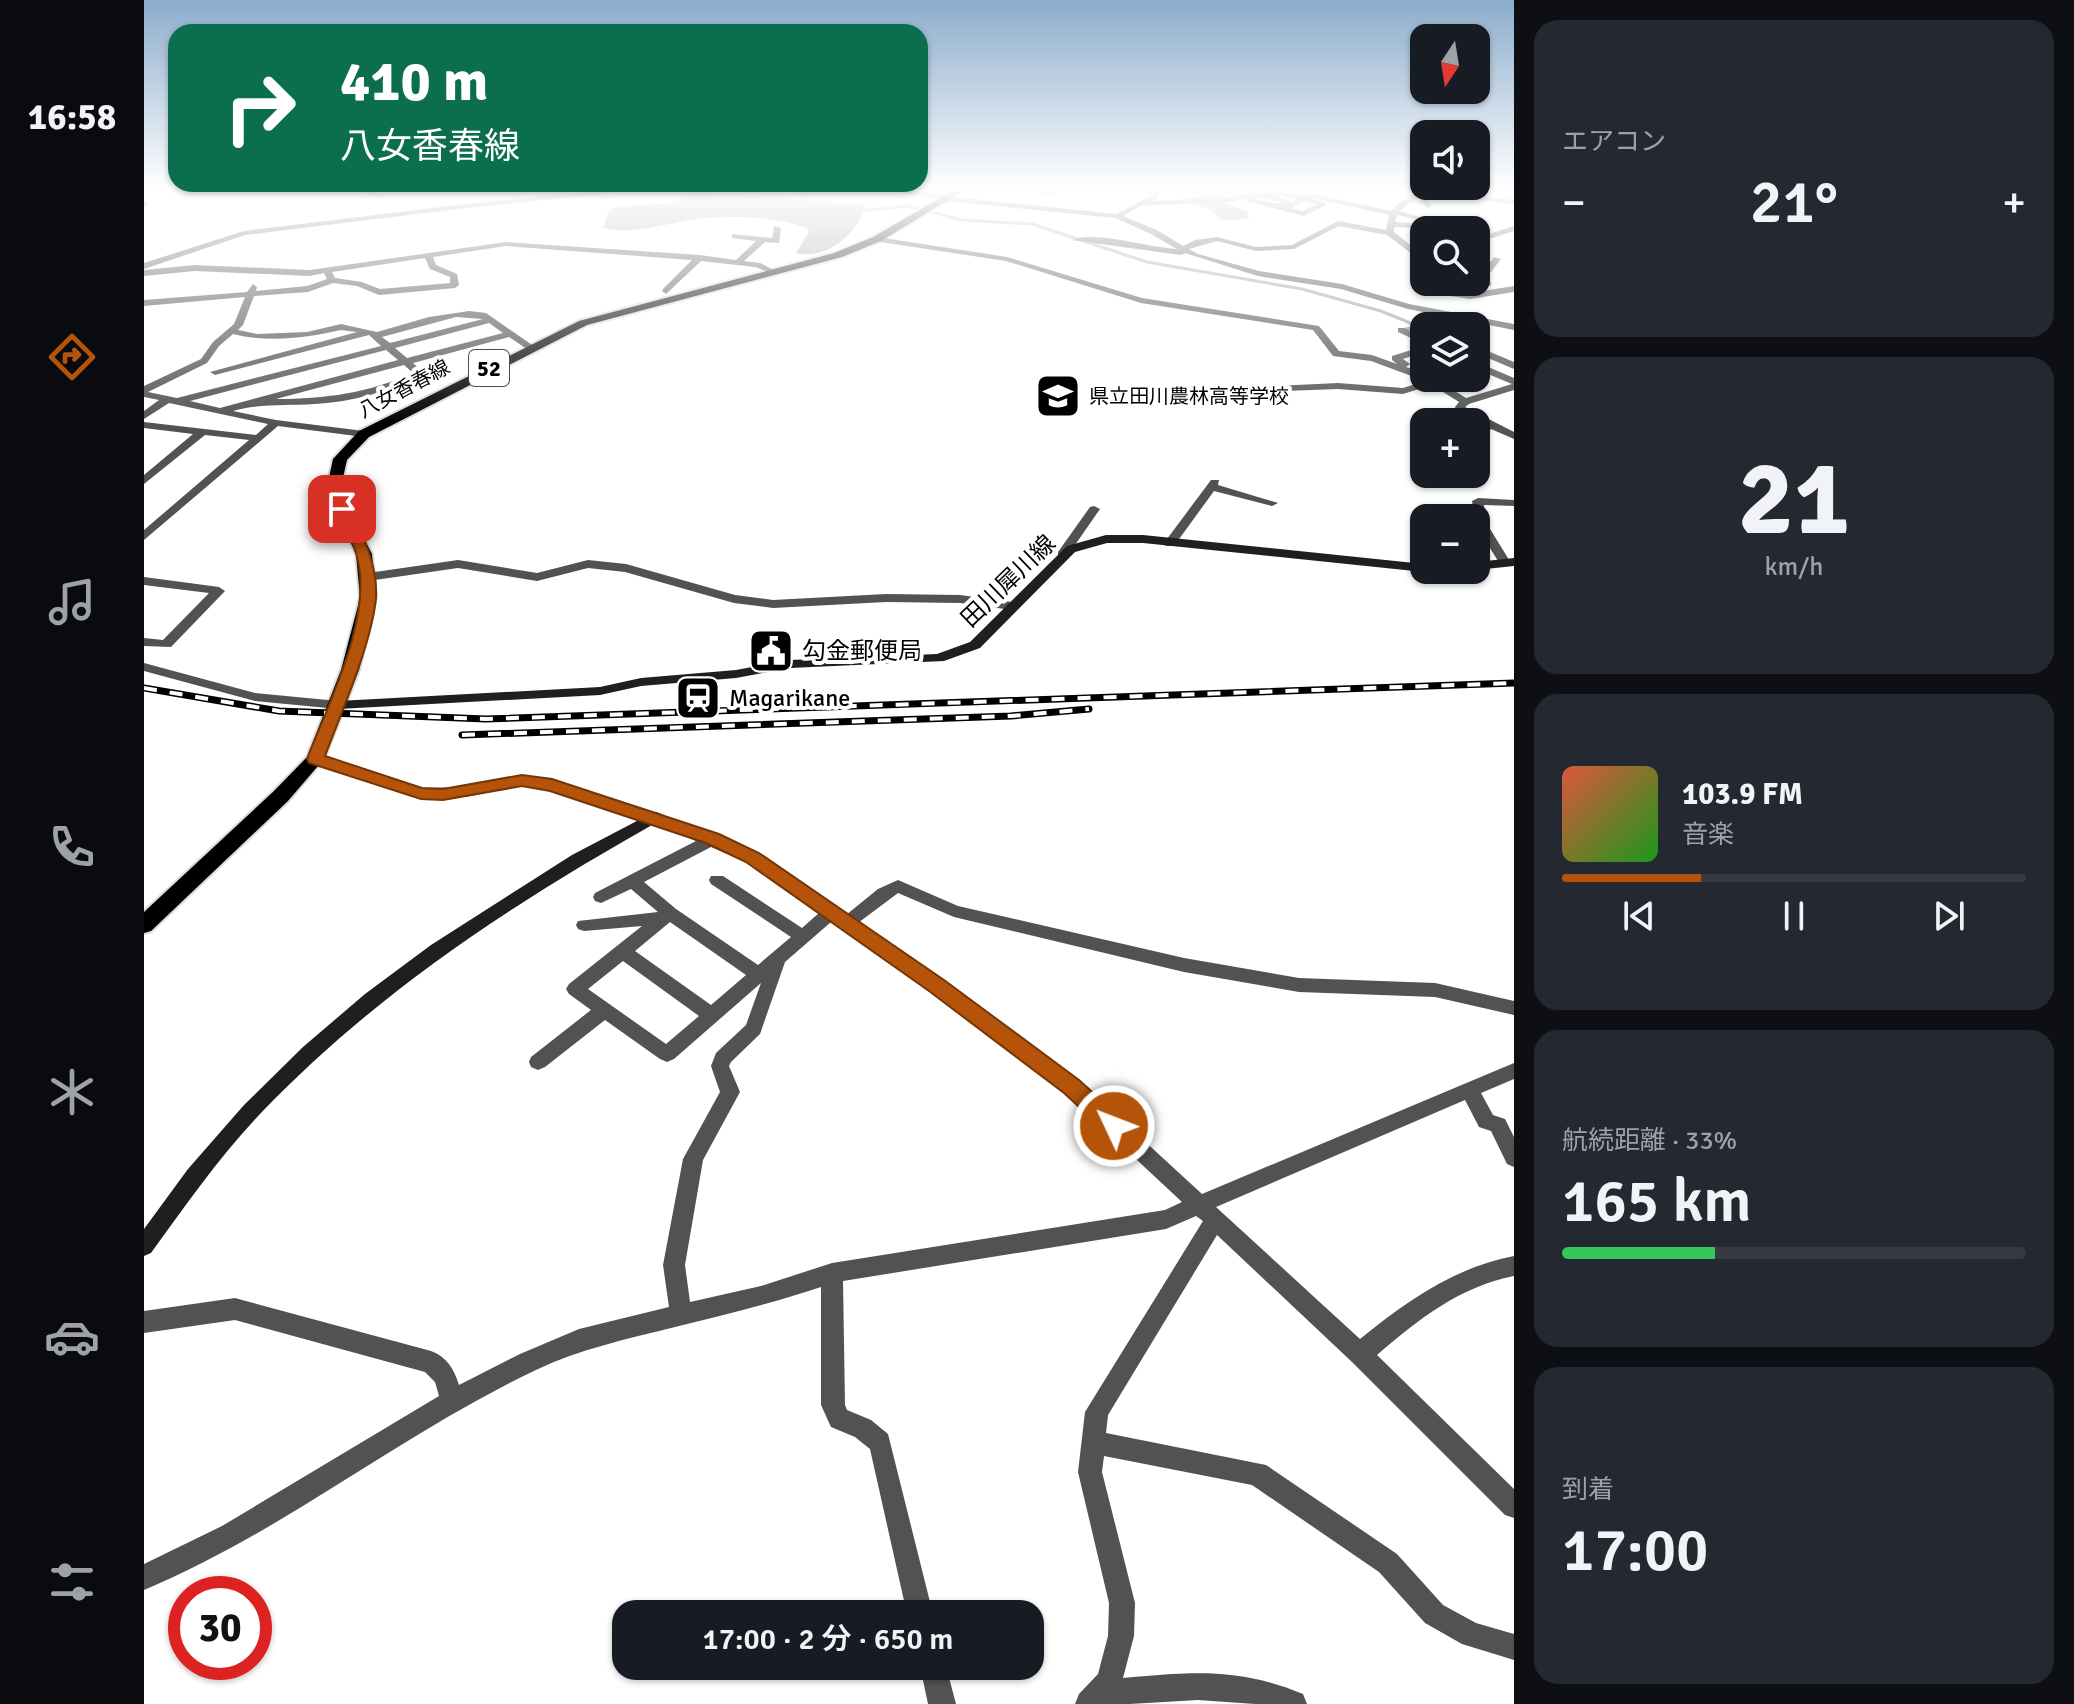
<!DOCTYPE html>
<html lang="ja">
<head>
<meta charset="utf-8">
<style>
	:root { --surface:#171b24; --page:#242831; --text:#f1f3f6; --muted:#9ea1a6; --line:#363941; --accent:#b45309 }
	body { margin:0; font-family:Signika,"Noto Sans JP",sans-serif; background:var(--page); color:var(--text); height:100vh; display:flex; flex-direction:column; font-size:30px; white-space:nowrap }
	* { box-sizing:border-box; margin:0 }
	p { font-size:26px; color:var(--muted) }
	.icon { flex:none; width:44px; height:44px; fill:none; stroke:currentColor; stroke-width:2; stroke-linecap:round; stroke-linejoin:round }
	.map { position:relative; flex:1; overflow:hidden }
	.side { display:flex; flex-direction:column; gap:20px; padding:20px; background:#0d0f14; width:560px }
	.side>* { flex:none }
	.banner { position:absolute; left:24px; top:24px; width:760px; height:168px; border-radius:24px; box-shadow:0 2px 6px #0004; background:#0b6e4f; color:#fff; overflow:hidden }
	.needle { width:52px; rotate:192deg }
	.controls { position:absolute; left:1266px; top:24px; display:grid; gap:16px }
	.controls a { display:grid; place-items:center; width:80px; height:80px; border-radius:16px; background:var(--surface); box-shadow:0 2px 6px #0004; font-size:40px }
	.speed { position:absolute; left:24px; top:1576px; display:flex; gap:16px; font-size:40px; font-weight:700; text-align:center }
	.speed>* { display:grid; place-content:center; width:104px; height:104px; border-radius:50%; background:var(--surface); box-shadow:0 2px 6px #0004; line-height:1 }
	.speed .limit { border:12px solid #d22; background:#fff; color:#111 }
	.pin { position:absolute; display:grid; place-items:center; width:68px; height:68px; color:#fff; margin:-34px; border-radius:16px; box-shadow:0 4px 12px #0006 }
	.me { position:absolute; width:88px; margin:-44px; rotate:313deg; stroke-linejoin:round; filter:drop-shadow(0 0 6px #0008) }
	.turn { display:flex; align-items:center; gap:28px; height:168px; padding:0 40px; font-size:36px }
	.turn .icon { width:104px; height:104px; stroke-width:2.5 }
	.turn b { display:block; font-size:56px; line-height:68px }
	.big { font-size:60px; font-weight:600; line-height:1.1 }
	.side .widget { flex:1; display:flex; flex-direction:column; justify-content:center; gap:12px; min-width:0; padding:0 28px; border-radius:24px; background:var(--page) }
	.side .dial { align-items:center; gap:0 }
	.dial b { font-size:104px; line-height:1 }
	.song { display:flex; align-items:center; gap:24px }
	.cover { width:96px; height:96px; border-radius:12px; background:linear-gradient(135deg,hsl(10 70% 55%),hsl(120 70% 35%)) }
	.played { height:8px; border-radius:4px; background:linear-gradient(90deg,var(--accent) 30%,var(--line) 30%) }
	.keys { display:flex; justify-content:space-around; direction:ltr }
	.heat { display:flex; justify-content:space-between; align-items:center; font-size:44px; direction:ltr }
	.charge { height:12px; border-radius:6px; background:linear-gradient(90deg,#34c759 33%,var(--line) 0) }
	.trip { position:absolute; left:468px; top:1600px; width:432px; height:80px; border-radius:24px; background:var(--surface); box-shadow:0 2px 6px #0004; font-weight:600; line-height:80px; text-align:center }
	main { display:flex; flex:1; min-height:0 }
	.dock { display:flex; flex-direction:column; width:144px; justify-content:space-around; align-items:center; background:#090b0e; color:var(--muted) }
	.dock .icon { width:56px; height:56px }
	.dock .on { color:var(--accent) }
	.dock b { font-size:36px; color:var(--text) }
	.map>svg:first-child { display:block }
</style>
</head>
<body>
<main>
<nav class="dock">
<b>16:58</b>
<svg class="icon on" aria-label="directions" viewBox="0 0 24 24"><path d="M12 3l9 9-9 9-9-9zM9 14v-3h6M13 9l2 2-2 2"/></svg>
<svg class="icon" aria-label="music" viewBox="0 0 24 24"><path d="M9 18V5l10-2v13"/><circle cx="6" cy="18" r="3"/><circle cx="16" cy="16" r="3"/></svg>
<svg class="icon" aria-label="phone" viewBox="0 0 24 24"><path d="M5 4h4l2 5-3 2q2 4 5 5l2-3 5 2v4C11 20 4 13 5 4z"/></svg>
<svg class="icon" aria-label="climate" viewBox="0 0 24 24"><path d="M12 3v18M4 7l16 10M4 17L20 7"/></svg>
<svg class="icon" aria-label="car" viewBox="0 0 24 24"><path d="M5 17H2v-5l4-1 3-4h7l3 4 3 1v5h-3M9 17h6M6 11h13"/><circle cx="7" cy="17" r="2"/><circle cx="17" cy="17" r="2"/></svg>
<svg class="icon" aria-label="filters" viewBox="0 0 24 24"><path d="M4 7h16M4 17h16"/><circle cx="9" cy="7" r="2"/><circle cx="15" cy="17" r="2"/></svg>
</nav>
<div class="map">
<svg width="1370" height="1704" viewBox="0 0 1370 1704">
	<rect width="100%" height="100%" fill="#fff"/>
	<g fill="#a0a0a0">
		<path d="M 544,187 L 568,187 L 576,198 L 610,196 L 721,205 C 714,235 682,260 652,253 L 665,232 L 663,228 C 631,216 585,215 551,219 C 521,224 489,235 459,228 L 465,210 L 477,206 L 533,203 Z"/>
		<polygon points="1058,187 1127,187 1083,196 1084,204 1103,211 1105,219 1077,220 1068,210 1042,202 1063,190"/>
	</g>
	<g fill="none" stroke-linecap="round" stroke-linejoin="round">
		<polyline stroke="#a0a0a0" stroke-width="3" points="716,211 765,206 818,220 888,224 1003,262 1158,289 1237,311 1276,327 1261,329"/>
		<g stroke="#dbdbdb" stroke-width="4">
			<polygon id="primary" points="815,187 826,187 737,241 698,257 443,325 225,437 203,460 198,482 205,509 228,554 232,598 215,670 180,759 144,801 7,931 0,933 0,912 130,791 163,757 197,670 216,598 212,554 191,509 184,482 189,459 215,431 435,321 690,253 729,237"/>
		</g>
		<g fill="#525252" fill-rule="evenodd">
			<polygon points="196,187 212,187 241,195 237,197"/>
			<polygon points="494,187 525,187 313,209 101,235 0,269 0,263 100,231 313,205"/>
			<polygon points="657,187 665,187 662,195 655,193"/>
			<path d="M 714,187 L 740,187 L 805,195 L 809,197 L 972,214 L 1007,196 L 1010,187 L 1018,187 L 1013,199 L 1008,201 L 1089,197 L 1115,189 L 1118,192 C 1136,189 1153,197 1170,194 L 1247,211 C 1262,193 1284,187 1307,187 L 1280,195 L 1301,192 L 1370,200 L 1370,204 L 1301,196 L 1282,199 L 1287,206 L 1283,208 L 1274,198 L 1255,211 L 1280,218 L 1273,228 L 1250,227 L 1250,232 L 1280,256 L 1280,263 L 1243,235 L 1195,226 L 1150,249 L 1112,251 L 1073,241 L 1045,249 L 1054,254 L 1115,271 L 1198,284 L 1265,304 L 1370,324 L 1370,330 L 1264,309 L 1197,289 L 1114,276 L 1041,253 L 1037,255 L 928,240 C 951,230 1006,248 1033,249 L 1007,234 L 971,218 L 802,201 L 799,199 ZM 1127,195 L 1153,199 L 1148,202 ZM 1116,197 L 1137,202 L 1133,204 L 1112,199 ZM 1102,198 L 1102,201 L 1160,216 L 1184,204 L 1168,199 L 1170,198 L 1245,215 L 1242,230 L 1194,221 L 1148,245 L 1112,247 L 1073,237 L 1051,240 L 1039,246 L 1013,230 L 979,216 L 996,206 L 1090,201 ZM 1161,201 L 1173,204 L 1159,211 L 1147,208 ZM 1253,215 L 1271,219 L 1268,223 L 1251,222 Z"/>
			<polygon points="871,187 887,187 912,194 908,196"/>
			<polygon points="0,201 4,203 3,206 0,206"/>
			<path d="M 630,226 L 637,228 L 635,243 L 621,242 L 600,261 L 616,263 L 630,270 L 630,274 L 611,267 L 557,261 L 522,294 L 518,291 L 519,289 L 548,260 L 362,246 L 289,257 L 292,265 L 313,274 L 315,285 L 311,288 L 235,295 L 213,286 L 189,283 L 164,292 L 110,296 L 99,325 L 94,330 L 113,334 L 163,332 L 197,324 L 233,332 L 285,317 L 325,311 L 342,313 L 391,347 L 383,349 L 365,337 L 269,363 L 279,372 L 279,376 C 244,391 209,402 171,404 C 143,406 116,403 89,411 L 132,420 L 220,431 L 225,434 L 220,437 L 134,426 L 0,540 L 0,530 L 105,440 L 61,435 L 0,484 L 0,475 L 49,434 L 0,428 L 0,422 L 112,435 L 124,424 L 25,403 L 0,419 L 0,411 L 15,400 L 0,397 L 0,386 L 57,359 L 69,342 L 90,324 L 101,297 L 0,306 L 0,300 L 103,292 L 109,284 L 113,287 L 112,291 L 163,286 L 183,279 L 180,273 L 166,276 L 51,271 L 0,276 L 0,270 L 51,265 L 166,270 L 362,242 L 556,255 L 592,260 L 612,241 L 588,238 L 588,234 L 628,238 ZM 281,258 L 286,269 L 306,277 L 306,283 L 236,289 L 218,282 L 191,278 L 188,272 ZM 312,317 L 339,319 L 246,343 L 238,337 ZM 345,323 L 359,333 L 263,358 L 251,348 ZM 197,330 L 213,332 L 66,372 L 71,375 L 225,335 L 237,346 L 33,398 L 4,392 L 63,363 L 75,346 L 89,334 C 126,343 161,338 197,330 ZM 242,350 L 254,360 L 76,408 L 46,401 ZM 260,365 L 269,373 C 224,393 181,399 132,399 Z"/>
			<polygon points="1370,226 1370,231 1332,243 1332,238"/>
			<polygon points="733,237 863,257 998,298 1175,326 1195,351 1228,355 1253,364 1248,360 1248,356 1280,346 1280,352 1259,359 1266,364 1262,367 1280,373 1280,378 1290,378 1322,398 1368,384 1332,369 1332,362 1335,363 1370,378 1370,390 1325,404 1321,407 1370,432 1370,439 1347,429 1339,439 1332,439 1332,434 1339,425 1314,413 1311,407 1315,402 1288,385 1259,394 1194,389 1109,392 1109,388 1113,387 1194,383 1259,388 1281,381 1227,361 1189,356 1169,330 997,303 862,261 730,241"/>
			<polygon points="1350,257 1357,259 1340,281 1347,282 1347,286 1304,285 1300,282 1332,282"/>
			<polygon points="1370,286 1370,292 1326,299 1287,293 1291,290 1326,293"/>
			<polygon points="1254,328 1260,328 1280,337 1280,344 1254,332"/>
			<polygon points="1332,346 1370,362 1370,369 1332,353"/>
			<polygon points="1067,480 1075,480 1074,485 1134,503 1128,506 1070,491 1030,546 1022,546 1020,543"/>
			<polygon points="1334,498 1370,500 1370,506 1340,505 1343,524 1367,563 1365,566 1357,566 1332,525 1328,501"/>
			<polygon points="950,506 956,509 922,558 914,558 914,552 946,507"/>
			<polygon points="314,560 393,573 444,560 482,564 591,595 629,600 742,594 816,595 868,602 874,606 868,610 816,603 742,602 629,608 590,603 481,572 444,568 393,581 314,568 224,581 218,577 224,573"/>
			<polygon points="0,577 75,587 81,591 27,647 0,646 0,638 19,640 65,593 0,585"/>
			<polygon points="0,663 111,693 194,701 201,705 194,709 111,701 0,671"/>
			<path d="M 171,754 L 278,788 L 321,787 L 378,776 L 408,780 L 515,813 L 566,834 L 575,835 L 577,839 L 614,854 L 702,915 L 734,889 L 754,880 L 814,906 L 1040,958 L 1155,978 L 1291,983 L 1370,1001 L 1370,1015 L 1291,997 L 1155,992 L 1040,972 L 810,917 L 754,893 L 714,923 L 934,1080 L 1058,1194 L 1370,1063 L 1370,1079 L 1337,1093 L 1349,1115 L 1361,1119 L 1370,1137 L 1370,1167 L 1363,1164 L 1347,1131 L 1335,1127 L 1321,1100 L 1072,1207 L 1216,1339 C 1263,1301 1309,1268 1370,1256 L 1370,1276 C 1315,1287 1275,1319 1233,1355 L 1370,1489 L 1370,1518 L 1361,1515 L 1208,1362 L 1073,1235 L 964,1415 L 962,1433 L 1122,1465 L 1253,1554 L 1299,1605 L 1332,1623 L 1370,1634 L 1370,1660 L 1318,1644 L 1281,1623 L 1235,1572 L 1108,1485 L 960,1456 L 958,1472 L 991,1603 L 990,1636 L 979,1678 C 1046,1672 1095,1667 1159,1694 L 1163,1704 L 1111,1704 L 1054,1700 L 986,1704 L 931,1704 L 935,1694 L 954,1674 L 964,1636 L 965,1603 L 934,1472 L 941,1412 L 1059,1221 L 1052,1216 L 1022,1229 L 699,1281 L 701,1405 L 703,1410 L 727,1420 L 744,1434 L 789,1614 L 763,1614 L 726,1449 L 711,1437 L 687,1427 L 677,1405 L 677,1287 C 629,1303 580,1315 531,1327 C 483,1339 436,1349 392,1370 C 257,1434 139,1532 0,1590 L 0,1564 L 78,1526 L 295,1396 L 291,1382 L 281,1372 L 91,1320 L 0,1333 L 0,1311 L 91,1298 L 287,1351 C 303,1357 310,1369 315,1385 L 376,1354 L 435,1329 L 525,1307 L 519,1265 L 539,1159 L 576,1092 L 567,1066 L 572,1053 L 602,1025 L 617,983 L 530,1059 L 523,1062 L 516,1059 L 461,1020 L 401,1067 L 394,1070 L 387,1067 L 385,1062 L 387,1057 L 447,1010 L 425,994 L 422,989 L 425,984 L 498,926 L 440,931 L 434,929 L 432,925 L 434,921 L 514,912 L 487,889 L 457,903 L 451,901 L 449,897 L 451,893 L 552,841 L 505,821 L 407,790 L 378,786 L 321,797 L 277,798 L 166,762 L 164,759 L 166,756 ZM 567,847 L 602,862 L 675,913 L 658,928 L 579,876 L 567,876 L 565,880 L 567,884 L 647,937 L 614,965 L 532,909 L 500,882 ZM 526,922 L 602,975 L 567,1005 L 491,951 ZM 687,922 L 786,991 L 920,1092 L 1038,1202 L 1021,1210 L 688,1263 L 617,1286 L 546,1302 L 541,1265 L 559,1160 L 596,1092 L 585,1066 L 587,1062 L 616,1034 L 641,962 ZM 479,961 L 555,1016 L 522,1044 L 444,989 Z"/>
			<polygon points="776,1666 802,1666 812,1704 784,1704"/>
		</g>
		<g fill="#1f1f1f" fill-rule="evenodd">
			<polygon points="962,535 999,535 1280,564 1280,570 1285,570 1280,572 999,543 963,543 931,552 836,648 800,661 646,668 592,678 497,686 456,695 194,709 187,705 194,701 456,687 497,678 592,670 646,660 793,654 826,642 923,546"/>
			<polygon points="1370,558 1370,566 1332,570 1332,562"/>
			<path d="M 510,812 L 515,813 L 518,817 L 515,821 C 368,904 234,991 116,1114 C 75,1157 42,1205 7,1253 L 0,1256 L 0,1229 L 44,1169 L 100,1105 L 159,1047 L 221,994 L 287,945 L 428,855 Z"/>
		</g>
		<use href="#primary" fill="#000" fill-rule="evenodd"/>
		<g stroke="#000" stroke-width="7">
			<g id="rail">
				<polyline points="0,688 135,711 342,719 1370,683"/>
				<polyline points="318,735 867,716 945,709"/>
			</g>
		</g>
		<use href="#rail" stroke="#fff" stroke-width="4" stroke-dasharray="13" stroke-linecap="butt"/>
	</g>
	<linearGradient id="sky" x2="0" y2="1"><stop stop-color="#8baccb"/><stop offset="0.44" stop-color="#fff"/><stop offset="1" stop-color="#fff" stop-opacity="0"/></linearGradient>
	<rect width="1370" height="426" fill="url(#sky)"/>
	<path fill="#b45309" stroke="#753606" stroke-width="2" d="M 193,506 L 202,506 C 219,533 234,565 232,598 C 228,643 197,713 181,756 L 278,788 L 299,789 L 378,775 L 408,779 L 575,834 L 615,853 L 800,980 L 935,1080 L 978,1119 L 982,1126 L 978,1133 L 970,1136 L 963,1133 L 920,1093 L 785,991 L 602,862 L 562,843 L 406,791 L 378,786 L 299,800 L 277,799 L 165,763 L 163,759 C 185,702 231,614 212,553 C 208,538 198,523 191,509 Z"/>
	<defs>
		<g id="school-square" transform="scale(2.3)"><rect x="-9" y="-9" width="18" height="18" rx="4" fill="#000" stroke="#fff"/><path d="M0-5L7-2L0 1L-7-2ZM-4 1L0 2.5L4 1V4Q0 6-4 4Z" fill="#fff"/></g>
		<g id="civic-square" transform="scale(2.3)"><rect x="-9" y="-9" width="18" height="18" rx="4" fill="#000" stroke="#fff"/><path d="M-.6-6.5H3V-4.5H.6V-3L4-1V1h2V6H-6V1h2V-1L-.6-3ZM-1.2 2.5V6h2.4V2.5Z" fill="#fff"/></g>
		<g id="station-square" transform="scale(2.3)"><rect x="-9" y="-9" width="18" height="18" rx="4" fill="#000" stroke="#fff"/><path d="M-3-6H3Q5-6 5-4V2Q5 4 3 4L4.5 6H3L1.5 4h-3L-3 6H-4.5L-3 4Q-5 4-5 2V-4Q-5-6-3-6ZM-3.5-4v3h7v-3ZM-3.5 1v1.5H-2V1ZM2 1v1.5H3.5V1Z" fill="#fff"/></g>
	</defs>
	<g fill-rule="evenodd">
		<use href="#school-square" x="914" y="396"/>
		<use href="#civic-square" x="627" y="651"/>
		<use href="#station-square" x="554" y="698"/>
	</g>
	<g text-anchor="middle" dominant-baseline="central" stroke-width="8" stroke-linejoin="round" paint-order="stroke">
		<g font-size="20" fill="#000" stroke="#fff">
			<text transform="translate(260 389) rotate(-28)">八女香春線</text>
		</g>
		<g font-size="20" fill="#000" stroke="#fff" text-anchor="start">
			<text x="945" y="396">県立田川農林高等学校</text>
		</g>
		<rect fill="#fff" stroke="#4c4c4c" stroke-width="2" x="325" y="350" width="40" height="36" rx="6"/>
		<g font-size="22" font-weight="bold" fill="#000">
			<text x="345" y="368">52</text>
		</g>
		<g font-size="24" fill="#000" stroke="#fff">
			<text transform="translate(864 581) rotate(-44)">田川犀川線</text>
		</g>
		<g font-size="24" fill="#000" stroke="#fff" text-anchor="start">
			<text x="658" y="651">勾金郵便局</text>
			<text x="585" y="698">Magarikane</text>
		</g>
	</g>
</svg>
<div class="controls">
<a><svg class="needle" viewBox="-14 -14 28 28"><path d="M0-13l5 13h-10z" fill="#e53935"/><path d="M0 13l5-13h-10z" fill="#9ea1a6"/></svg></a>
<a><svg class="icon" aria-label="sound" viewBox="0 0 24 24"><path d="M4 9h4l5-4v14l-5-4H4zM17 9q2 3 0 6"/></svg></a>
<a><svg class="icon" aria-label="search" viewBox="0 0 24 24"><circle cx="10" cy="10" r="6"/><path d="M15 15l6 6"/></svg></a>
<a><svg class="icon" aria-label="layers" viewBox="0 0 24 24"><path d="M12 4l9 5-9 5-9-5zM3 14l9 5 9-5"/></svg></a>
<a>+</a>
<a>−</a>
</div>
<div class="speed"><div class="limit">30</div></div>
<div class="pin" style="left:198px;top:509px;background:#d93025"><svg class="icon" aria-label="arrive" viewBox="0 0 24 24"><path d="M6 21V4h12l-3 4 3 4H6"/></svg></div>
<svg class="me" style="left:970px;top:1126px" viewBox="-20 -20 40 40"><circle r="17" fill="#b45309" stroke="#fff" stroke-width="3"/><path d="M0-11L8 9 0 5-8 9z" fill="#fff"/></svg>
<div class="trip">17:00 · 2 分 · 650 m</div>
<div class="banner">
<div class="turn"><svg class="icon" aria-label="right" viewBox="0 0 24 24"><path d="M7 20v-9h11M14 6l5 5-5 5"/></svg><div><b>410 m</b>八女香春線</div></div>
</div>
</div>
<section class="side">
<div class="widget"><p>エアコン</p>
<div class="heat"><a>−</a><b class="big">21°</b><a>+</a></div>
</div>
<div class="widget dial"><b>21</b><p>km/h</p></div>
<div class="widget">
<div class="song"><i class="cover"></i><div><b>103.9 FM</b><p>音楽</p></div></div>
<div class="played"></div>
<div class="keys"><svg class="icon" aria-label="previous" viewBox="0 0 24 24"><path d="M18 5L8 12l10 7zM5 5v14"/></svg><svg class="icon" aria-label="pause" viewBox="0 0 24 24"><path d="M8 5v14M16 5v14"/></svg><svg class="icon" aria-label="next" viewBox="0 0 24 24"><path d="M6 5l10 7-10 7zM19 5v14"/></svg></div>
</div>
<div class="widget"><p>航続距離 · 33%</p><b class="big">165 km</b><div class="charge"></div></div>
<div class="widget"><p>到着</p><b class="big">17:00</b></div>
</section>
</main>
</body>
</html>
